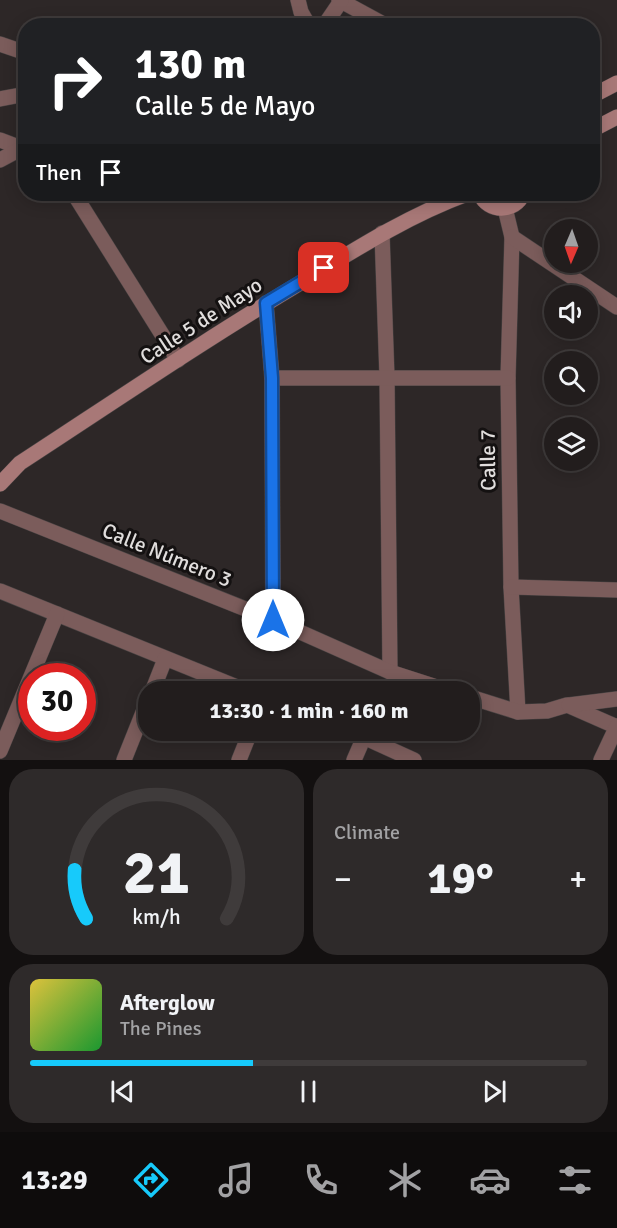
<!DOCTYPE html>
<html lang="en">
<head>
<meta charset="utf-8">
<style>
	:root { --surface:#221d1d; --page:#2e2a2a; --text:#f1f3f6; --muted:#a2a2a4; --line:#3f3b3b; --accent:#17cafb }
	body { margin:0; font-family:Signika,sans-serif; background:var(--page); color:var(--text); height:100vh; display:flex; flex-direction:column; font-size:22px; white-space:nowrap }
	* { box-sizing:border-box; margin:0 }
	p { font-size:20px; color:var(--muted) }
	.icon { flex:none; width:33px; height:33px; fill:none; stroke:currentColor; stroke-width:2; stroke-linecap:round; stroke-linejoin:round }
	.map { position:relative; height:760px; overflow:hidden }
	.side { display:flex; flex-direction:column; gap:9px; padding:9px; background:#131010; flex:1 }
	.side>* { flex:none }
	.guide { position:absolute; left:18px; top:18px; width:582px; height:183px; border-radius:24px; box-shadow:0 3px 15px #0003,0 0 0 2px var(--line); background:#202124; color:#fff; overflow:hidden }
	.needle { width:39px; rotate:182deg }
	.buttons { position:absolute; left:544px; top:219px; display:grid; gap:12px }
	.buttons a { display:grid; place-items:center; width:54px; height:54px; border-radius:50%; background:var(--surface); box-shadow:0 3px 15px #0003,0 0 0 2px var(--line); font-size:30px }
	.speed { position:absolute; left:18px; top:663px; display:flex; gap:12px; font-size:30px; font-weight:700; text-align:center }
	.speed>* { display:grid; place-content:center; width:78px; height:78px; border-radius:50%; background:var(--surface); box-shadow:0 3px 15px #0003,0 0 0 2px var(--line); line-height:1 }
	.speed .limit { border:9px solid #d22; background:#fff; color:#111 }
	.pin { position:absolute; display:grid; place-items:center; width:51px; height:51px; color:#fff; margin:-26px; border-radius:12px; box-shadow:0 3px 9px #0006 }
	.me { position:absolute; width:66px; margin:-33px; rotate:0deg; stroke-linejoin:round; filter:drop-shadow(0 0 4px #0008) }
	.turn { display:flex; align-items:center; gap:21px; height:126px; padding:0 18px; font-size:27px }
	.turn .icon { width:78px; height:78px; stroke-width:2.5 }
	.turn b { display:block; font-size:42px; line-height:51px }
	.then { display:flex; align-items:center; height:57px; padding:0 18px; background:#0003; gap:12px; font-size:22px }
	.big { font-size:45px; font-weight:800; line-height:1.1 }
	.side .tile { flex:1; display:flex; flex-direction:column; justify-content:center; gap:9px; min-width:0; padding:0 21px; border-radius:24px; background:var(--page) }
	.side .dial { align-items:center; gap:0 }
	.dial svg { height:156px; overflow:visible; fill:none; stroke:var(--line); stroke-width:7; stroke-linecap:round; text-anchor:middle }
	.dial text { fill:var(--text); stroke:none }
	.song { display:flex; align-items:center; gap:18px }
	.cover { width:72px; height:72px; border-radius:9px; background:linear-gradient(135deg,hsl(50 70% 55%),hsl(130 70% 35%)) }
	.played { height:6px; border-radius:3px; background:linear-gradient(90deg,var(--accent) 40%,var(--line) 40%) }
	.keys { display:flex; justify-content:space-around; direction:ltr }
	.heat { display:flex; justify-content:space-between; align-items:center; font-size:33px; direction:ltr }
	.side .tiles { flex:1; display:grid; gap:9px; grid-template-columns:1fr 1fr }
	.tile:last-child { grid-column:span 2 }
	.trip { position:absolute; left:138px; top:681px; width:342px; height:60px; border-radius:24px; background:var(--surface); box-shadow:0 3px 15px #0003,0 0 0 2px var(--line); font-weight:800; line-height:60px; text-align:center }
	.tab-bar { display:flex; height:96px; justify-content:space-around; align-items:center; background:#0e0c0c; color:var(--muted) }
	.tab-bar .icon { width:42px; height:42px }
	.tab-bar .active { color:var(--accent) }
	.tab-bar b { font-size:27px; color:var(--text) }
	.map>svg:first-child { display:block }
</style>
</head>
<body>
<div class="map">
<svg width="617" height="760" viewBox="0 0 617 760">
	<rect width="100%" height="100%" fill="#2d2727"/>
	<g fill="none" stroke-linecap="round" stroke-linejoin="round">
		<g stroke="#4a4444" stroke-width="16">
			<g id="street">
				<polyline points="298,0 301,12 309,26"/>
				<polyline points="339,0 387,26"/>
				<polyline points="324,26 341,1"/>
				<polyline points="0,44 26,53"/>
				<polyline points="0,99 26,94"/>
				<polyline points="0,140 21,148"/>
				<polyline points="0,160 26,146"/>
				<polyline points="76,194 76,197 178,360"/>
				<polyline points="505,208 512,237 508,378 511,587 518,712"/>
				<polyline points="382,233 387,377 390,672"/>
				<polyline points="512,237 617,307"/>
				<polyline points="266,303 272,378 273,620"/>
				<polyline points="272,378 508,378"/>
				<polyline points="0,511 273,620 390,672 452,692"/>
				<polyline points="511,587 617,590"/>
				<polyline points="0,591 249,692"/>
				<polyline points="152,692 165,659"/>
				<polyline points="470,697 518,712 547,711 567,705 617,727"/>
				<polyline points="569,705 617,699"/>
				<polyline points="348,730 414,760"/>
				<polyline points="0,751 57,614"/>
				<polyline points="124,760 148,700"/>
				<polyline points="239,760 251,730"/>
				<polyline points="354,760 364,737"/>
				<polyline points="601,760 617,726"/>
			</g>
		</g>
		<g stroke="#4a4444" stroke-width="16">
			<g id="secondary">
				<polyline points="592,96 617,83"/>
				<polyline points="592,130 617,117"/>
				<path d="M 480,194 C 488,213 515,213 523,194"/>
				<path d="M 0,484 L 20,463 C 115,401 209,337 307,279 C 359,247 410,215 467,194"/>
			</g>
		</g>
		<use href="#street" stroke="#7b5c5b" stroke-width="15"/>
		<use href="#secondary" stroke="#a87877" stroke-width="15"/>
	</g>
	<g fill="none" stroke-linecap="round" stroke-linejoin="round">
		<g stroke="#114b97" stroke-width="15">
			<polyline id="route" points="273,620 272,378 266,303 324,268"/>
		</g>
		<use href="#route" stroke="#1a73e8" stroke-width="10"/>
	</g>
	<g text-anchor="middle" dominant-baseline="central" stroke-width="6" stroke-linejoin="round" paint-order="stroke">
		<g font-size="21" fill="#e1dedd" stroke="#141111">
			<text transform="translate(201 321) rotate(-33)">Calle 5 de Mayo</text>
			<text transform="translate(488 460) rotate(-91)">Calle 7</text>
			<text transform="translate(167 555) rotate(22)">Calle Número 3</text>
		</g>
	</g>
</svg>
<div class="buttons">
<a><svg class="needle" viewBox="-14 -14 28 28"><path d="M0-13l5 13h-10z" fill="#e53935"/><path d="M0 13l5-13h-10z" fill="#a2a2a4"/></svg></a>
<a><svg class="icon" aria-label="sound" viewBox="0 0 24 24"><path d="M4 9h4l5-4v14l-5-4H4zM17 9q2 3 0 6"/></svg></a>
<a><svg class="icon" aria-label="search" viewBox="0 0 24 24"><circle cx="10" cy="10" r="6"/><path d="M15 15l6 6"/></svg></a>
<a><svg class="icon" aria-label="layers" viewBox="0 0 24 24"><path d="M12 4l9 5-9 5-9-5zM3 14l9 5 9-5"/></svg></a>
</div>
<div class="speed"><div class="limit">30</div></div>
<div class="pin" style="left:324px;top:268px;background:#d93025"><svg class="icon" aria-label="arrive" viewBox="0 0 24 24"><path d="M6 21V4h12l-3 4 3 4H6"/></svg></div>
<svg class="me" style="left:273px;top:620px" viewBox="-20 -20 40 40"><circle r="19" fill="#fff"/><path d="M0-13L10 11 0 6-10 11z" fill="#1a73e8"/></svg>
<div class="trip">13:30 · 1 min · 160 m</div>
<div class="guide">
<div class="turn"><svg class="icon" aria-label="right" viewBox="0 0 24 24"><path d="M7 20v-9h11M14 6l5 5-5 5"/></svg><div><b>130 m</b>Calle 5 de Mayo</div></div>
<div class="then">Then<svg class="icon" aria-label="arrive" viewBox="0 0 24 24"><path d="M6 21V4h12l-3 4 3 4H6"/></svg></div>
</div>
</div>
<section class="side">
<div class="tiles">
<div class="tile dial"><svg viewBox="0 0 100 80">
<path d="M14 69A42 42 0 1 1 86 69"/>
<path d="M14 69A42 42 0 0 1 8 44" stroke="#17cafb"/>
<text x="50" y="56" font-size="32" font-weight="700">21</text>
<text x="50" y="72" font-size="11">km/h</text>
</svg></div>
<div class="tile"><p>Climate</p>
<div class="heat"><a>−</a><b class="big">19°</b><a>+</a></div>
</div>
<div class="tile">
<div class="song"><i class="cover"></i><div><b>Afterglow</b><p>The Pines</p></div></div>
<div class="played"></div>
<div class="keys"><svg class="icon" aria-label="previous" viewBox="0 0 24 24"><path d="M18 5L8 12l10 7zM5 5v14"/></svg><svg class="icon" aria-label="pause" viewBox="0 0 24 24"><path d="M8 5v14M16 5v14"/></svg><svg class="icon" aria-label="next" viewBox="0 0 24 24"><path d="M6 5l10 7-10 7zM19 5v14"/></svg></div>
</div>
</div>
</section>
<nav class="tab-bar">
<b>13:29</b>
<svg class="icon active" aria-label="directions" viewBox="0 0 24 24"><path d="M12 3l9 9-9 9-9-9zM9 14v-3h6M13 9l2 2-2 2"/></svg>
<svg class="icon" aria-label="music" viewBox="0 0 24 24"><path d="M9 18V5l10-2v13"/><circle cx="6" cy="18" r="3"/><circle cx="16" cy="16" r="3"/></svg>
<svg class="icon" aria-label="phone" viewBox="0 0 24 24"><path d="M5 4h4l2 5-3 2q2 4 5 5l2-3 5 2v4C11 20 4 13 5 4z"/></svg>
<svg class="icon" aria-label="climate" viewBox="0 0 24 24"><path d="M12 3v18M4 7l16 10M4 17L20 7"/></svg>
<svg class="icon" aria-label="car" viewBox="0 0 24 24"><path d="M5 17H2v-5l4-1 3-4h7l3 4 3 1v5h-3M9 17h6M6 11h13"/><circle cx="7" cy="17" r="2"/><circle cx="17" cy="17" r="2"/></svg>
<svg class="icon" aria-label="filters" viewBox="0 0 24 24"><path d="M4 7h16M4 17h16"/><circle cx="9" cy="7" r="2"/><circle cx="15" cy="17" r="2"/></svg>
</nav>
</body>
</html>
